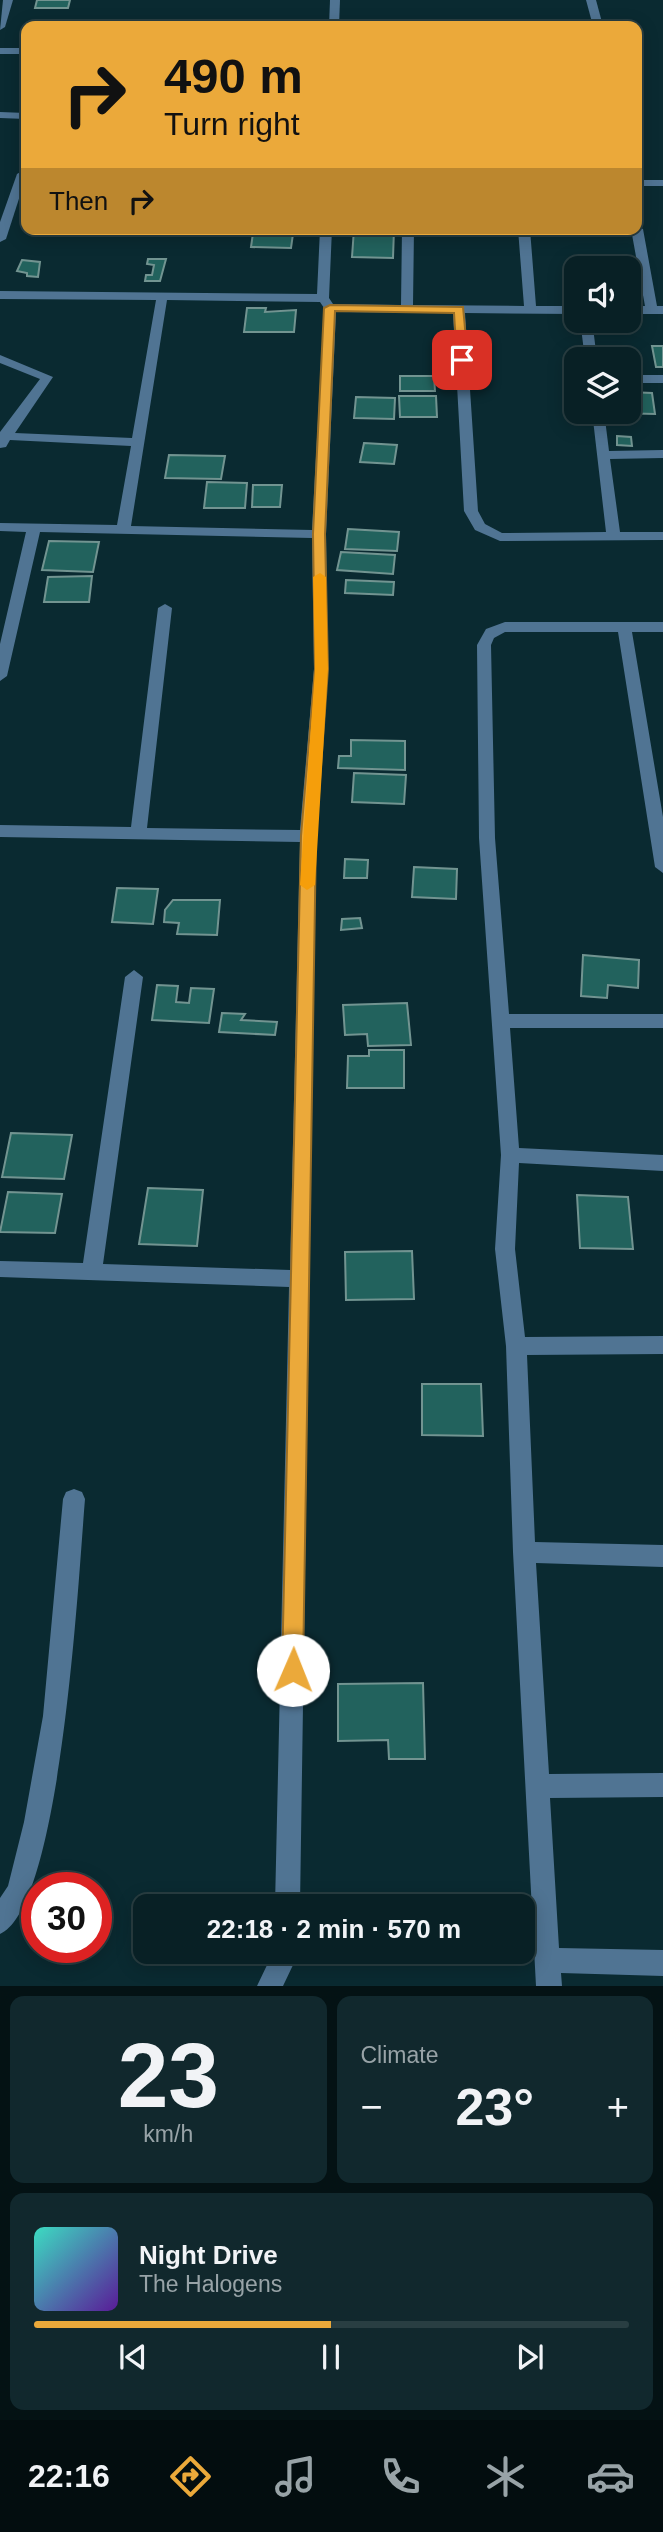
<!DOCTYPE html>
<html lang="en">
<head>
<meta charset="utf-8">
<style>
	:root { --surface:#082025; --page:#11282d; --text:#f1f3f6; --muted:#98a3a7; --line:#293e42; --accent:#eba93a }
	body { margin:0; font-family:Helvetica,sans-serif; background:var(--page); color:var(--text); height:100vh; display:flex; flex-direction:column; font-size:26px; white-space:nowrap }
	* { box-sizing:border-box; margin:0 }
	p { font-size:23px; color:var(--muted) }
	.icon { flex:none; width:38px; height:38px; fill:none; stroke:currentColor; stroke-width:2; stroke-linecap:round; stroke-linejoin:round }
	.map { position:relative; height:1986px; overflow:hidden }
	.sheet { display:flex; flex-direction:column; gap:10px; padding:10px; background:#041214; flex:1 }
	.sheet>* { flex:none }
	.top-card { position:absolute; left:21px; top:21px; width:621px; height:214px; border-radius:14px; box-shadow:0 4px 18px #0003,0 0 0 2px var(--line); background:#eba93a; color:#111; overflow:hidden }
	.fabs { position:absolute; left:564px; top:256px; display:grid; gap:14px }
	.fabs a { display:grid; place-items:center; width:77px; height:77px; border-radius:14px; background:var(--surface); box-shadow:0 4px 18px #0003,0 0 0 2px var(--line); font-size:35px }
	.speed { position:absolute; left:21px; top:1872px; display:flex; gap:14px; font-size:35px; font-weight:700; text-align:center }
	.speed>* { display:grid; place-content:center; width:91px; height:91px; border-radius:50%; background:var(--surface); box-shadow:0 4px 18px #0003,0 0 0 2px var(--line); line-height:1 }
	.speed .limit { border:10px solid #d22; background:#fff; color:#111 }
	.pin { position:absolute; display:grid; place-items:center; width:60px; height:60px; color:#fff; margin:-30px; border-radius:14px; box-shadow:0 4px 10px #0006 }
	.me { position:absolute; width:77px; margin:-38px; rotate:1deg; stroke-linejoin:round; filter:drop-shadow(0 0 5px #0008) }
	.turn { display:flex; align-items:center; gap:24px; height:147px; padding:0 28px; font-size:32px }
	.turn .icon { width:91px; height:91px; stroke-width:2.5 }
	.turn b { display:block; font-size:49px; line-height:60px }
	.then { display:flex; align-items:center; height:66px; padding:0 28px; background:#0003; gap:14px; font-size:26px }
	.big { font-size:52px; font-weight:600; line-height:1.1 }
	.sheet .card { flex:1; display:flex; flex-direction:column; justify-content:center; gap:10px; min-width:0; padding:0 24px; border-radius:14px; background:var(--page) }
	.sheet .dial { align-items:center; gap:0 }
	.dial b { font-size:91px; line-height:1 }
	.song { display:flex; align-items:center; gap:21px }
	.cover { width:84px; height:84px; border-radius:10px; background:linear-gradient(135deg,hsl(170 70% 55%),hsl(270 70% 35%)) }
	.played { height:7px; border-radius:4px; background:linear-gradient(90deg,var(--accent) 50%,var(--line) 50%) }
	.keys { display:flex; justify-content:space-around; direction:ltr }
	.heat { display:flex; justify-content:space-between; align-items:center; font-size:38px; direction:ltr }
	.sheet .tiles { flex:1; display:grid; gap:10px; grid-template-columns:1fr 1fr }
	.card:last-child { grid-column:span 2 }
	.trip { position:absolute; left:133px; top:1894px; width:402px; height:70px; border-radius:14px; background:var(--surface); box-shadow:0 4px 18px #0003,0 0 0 2px var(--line); font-weight:600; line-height:70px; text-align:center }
	.dock { display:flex; height:112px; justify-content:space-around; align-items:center; background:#030d0f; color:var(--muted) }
	.dock .icon { width:49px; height:49px }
	.dock .selected { color:var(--accent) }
	.dock b { font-size:32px; color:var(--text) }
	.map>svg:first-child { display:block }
</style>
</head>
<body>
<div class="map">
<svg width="663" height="1986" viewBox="0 0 663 1986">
	<rect width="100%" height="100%" fill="#0a2a31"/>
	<g fill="#22625d" stroke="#729491" stroke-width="2">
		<polygon points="37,0 70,0 68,8 35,8"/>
		<polygon points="354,229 394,229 393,258 352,257"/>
		<polygon points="253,233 293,234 291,248 251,247"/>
		<polygon points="148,259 166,259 160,281 145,281 146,275 152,275 154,265 147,264"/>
		<polygon points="22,260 40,262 38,277 27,276 27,273 17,271"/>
		<polygon points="247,308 266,308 265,312 296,310 294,332 244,332"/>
		<polygon points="652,346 663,346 663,367 656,367"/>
		<polygon points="400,376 434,376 435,391 400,391"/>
		<polygon points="628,392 652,393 655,414 616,413 628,411"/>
		<polygon points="399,396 436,396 437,417 400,417"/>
		<polygon points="356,397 395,398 394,419 354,418"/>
		<polygon points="617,436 631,437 632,446 617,445"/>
		<polygon points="364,443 397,445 394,464 360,462"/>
		<polygon points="169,455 225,456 221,479 165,478"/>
		<polygon points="207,482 247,483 245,508 204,508"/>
		<polygon points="253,485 282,485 280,507 252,507"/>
		<polygon points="348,529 399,532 397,551 345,549"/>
		<polygon points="49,541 99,542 93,572 42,570"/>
		<polygon points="341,552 395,555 393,574 337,570"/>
		<polygon points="92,576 89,602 44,602 48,577"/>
		<polygon points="346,580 394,582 393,595 345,593"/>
		<polygon points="351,740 405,741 405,770 338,768 339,756 351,756"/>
		<polygon points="354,773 406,775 404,804 352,802"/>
		<polygon points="345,859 368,860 367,878 344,878"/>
		<polygon points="414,867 457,869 456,899 412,897"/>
		<polygon points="117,888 158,889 153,924 112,922"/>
		<polygon points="173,900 220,900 217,935 177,934 179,923 164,922 165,910"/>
		<polygon points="360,918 362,928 341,930 342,919"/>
		<polygon points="583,955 639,960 638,988 608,985 607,998 581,996"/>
		<polygon points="157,985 178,986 176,1002 189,1003 191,988 214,989 209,1023 152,1020"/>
		<polygon points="407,1003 411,1045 368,1046 367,1034 345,1035 343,1005"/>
		<polygon points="222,1013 245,1014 241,1020 277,1022 275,1035 219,1032"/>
		<polygon points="369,1050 404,1050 404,1088 347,1088 348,1056 369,1056"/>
		<polygon points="11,1133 72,1135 64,1179 2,1177"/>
		<polygon points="148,1188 203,1190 197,1246 139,1244"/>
		<polygon points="8,1192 62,1194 55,1233 0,1232"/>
		<polygon points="577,1195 628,1197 633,1249 580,1248"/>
		<polygon points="412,1251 414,1299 346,1300 345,1252"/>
		<polygon points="422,1384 481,1384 483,1436 422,1435"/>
		<polygon points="423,1683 425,1759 389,1759 388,1740 338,1741 338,1684"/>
	</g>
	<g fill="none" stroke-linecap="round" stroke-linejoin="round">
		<g fill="#507493" fill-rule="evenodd">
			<polygon points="3,0 13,0 5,27 0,30"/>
			<polygon points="330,0 340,0 339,26 329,26"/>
			<polygon points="586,0 596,0 603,26 593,26"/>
			<rect x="0" y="48" width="26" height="6"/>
			<polygon points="0,112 26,113 26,119 0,118"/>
			<polygon points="22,171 26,172 26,177 6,239 0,242 0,222 17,174"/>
			<rect x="637" y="180" width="26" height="6"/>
			<polygon points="637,226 643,229 657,306 663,306 663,314 628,314 628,306 645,306 631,229 637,229"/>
			<path d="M 320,229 L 332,229 L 329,298 L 333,304 L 401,305 L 402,229 L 414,229 L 413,305 L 524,306 L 518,229 L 530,229 L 536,306 L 576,306 L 576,314 L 465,313 L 478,511 L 485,524 L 502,533 L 606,532 L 592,411 L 604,411 L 609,451 L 663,450 L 663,458 L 610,459 L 620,532 L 663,532 L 663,540 L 500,541 L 475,530 L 464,511 L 453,313 L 336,312 L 326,534 L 328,669 L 316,836 L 300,1906 L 275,1906 L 289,1287 L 0,1277 L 0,1261 L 83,1263 L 125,977 L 134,970 L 143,977 L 103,1264 L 290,1270 L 300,842 L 0,837 L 0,825 L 131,827 L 158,608 L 165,604 L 172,608 L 147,828 L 300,830 L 314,669 L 312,538 L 40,532 L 7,676 L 0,681 L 0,644 L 26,532 L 0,531 L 0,523 L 117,525 L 131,446 L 10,440 L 6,447 L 0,448 L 0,432 L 40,379 L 0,363 L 0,355 L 53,377 L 15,433 L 132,438 L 156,300 L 0,299 L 0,291 L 317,294 ZM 167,300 L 320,302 L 324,308 L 312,530 L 131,526 Z"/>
			<polygon points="580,320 592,320 597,359 585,359"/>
			<rect x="628" y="375" width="35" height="8"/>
			<polygon points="505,622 663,622 663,632 632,632 663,817 663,873 655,867 618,632 505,632 494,638 491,645 495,838 509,1014 663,1014 663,1028 510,1028 519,1148 663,1155 663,1171 519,1163 515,1249 525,1337 663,1336 663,1354 527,1355 535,1542 663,1545 663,1567 536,1563 549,1774 663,1773 663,1797 550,1798 559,1948 663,1950 663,1976 561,1973 562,1986 536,1986 513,1552 506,1346 495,1249 501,1155 479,838 477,645 486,629"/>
			<path d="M 74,1489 L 82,1492 L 85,1499 C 79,1569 62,1908 0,1934 L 0,1898 L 8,1886 L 24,1822 L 43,1716 L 63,1499 L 66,1492 Z"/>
			<polygon points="269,1951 295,1951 293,1965 283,1986 257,1986 268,1963"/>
		</g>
	</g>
	<polygon fill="#eba93a" stroke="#996e26" stroke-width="2" points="330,305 463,307 468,360 462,363 457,360 454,313 335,311 325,534 328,669 316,836 303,1670 300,1677 293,1680 285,1677 282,1670 301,836 315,669 313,534 324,308"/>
	<polygon fill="#f59e0b" points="320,573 326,577 328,669 315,885 307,890 300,885 315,669 313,577"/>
</svg>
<div class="fabs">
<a><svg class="icon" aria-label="sound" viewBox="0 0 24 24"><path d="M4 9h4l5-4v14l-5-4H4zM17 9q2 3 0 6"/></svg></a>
<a><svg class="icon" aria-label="layers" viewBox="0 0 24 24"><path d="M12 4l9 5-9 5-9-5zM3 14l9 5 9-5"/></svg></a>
</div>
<div class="speed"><div class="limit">30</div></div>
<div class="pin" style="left:462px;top:360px;background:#d93025"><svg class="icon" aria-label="arrive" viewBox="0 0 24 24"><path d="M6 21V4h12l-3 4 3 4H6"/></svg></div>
<svg class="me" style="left:293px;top:1670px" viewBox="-20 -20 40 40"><circle r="19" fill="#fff"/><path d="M0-13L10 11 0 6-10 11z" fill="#eba93a"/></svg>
<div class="trip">22:18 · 2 min · 570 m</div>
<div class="top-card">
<div class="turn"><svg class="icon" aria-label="right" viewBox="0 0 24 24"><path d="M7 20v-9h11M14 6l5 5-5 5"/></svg><div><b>490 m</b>Turn right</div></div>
<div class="then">Then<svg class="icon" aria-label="right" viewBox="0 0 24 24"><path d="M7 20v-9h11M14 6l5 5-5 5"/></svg></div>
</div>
</div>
<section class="sheet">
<div class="tiles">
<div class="card dial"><b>23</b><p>km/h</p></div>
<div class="card"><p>Climate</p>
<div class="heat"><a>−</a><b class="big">23°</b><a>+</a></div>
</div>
<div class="card">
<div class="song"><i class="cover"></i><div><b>Night Drive</b><p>The Halogens</p></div></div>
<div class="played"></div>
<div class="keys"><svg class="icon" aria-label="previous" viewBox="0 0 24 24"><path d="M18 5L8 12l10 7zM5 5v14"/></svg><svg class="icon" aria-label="pause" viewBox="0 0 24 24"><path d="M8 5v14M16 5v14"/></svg><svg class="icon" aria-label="next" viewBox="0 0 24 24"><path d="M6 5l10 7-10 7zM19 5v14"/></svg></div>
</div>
</div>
</section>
<nav class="dock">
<b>22:16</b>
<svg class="icon selected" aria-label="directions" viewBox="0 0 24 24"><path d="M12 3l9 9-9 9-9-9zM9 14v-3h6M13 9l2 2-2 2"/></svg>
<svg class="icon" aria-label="music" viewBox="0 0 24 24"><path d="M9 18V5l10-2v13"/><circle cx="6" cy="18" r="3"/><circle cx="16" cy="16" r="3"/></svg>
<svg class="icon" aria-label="phone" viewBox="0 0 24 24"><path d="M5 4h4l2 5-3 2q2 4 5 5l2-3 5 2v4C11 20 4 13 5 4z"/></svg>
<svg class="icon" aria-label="climate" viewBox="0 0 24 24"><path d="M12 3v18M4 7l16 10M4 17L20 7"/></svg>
<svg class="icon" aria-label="car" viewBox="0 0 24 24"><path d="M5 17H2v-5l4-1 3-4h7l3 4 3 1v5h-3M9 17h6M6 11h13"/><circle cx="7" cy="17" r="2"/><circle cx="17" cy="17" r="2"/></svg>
</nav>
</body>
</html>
